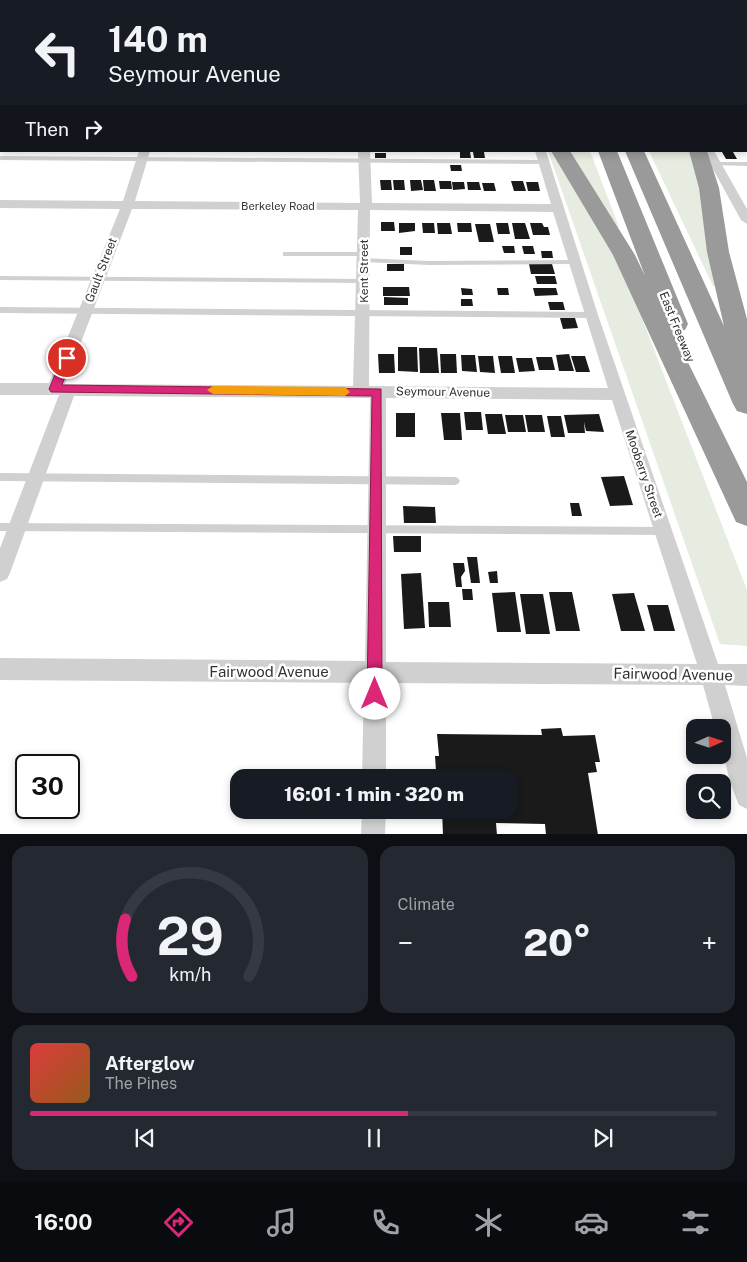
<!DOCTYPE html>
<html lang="en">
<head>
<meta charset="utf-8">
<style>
	:root { --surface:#171b24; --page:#242831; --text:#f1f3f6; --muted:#9ea1a6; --line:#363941; --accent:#db2777 }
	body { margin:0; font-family:"Public Sans",sans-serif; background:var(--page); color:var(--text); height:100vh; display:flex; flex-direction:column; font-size:19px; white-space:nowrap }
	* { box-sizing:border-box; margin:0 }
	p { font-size:16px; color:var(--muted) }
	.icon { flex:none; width:28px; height:28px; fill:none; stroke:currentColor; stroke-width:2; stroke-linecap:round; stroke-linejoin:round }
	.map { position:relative; height:834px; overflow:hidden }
	.drawer { display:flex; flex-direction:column; gap:12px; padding:12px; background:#0d0f14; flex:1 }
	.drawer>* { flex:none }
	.guide { position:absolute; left:0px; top:0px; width:748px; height:152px; box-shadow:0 2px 8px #0003; background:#171b24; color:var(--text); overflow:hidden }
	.needle { width:32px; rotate:87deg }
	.controls { position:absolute; left:686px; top:719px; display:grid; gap:10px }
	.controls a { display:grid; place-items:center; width:45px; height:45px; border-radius:10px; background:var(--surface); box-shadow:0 2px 8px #0003; font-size:25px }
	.speed { position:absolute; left:15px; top:754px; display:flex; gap:10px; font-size:25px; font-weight:700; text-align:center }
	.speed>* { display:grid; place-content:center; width:65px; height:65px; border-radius:50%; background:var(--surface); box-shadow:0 2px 8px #0003; line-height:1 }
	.speed .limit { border:2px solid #111; border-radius:8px; background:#fff; color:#111 }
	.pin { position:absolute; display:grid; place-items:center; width:42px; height:42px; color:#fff; margin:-21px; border:2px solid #fff; border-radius:50%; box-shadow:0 1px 5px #0007 }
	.me { position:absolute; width:55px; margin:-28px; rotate:0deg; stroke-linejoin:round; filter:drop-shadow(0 0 4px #0008) }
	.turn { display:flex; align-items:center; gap:18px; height:105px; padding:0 25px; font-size:22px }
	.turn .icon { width:65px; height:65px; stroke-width:2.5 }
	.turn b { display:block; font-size:35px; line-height:42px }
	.then { display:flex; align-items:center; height:48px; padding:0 25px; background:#0003; gap:10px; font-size:19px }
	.big { font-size:38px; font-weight:800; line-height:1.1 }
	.drawer .tile { flex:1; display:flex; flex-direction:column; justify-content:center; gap:8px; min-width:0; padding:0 18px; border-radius:15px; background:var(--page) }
	.drawer .dial { align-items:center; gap:0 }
	.dial svg { height:130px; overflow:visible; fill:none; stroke:var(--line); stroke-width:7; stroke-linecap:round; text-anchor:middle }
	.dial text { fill:var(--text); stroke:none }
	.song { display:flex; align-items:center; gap:15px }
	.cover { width:60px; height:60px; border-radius:8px; background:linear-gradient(135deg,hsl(0 70% 55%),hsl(30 70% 35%)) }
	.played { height:5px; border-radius:2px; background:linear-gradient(90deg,var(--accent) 55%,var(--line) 55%) }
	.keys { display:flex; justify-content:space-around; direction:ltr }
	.heat { display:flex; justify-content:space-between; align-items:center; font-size:28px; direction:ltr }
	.drawer .tiles { flex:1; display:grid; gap:12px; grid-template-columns:1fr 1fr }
	.tile:last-child { grid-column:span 2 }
	.trip { position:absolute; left:230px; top:769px; width:288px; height:50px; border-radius:15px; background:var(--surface); box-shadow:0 2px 8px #0003; font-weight:800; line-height:50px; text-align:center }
	.tab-bar { display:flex; height:80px; justify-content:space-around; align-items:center; background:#090b0e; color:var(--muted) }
	.tab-bar .icon { width:35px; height:35px }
	.tab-bar .selected { color:var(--accent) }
	.tab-bar b { font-size:22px; color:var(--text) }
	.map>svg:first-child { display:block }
</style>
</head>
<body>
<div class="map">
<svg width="747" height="835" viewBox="0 0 747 835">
	<rect width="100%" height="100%" fill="#fff"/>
	<g fill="#e6ecdf">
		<polygon points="548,151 552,151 626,277 747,590 747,646 720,644"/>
		<polygon points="567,151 590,151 619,227 615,227"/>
		<polygon points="649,151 692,151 699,173 718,286 713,286"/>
	</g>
	<g fill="#1a1a1a">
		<polygon points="460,152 470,152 471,158 460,158"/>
		<polygon points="473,152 484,152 485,158 474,158"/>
		<polygon points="722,152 733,152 737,159 726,159"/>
		<rect x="375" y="153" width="11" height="5"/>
		<polygon points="450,165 461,165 462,171 451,171"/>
		<polygon points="380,180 391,180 392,190 381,190"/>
		<polygon points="393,180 404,180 405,190 394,190"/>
		<polygon points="410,180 421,180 423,190 411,191"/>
		<polygon points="423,180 434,180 436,191 424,191"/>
		<polygon points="439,181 451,181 452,189 440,189"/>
		<polygon points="511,181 523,181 526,191 514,191"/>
		<polygon points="452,182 464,182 465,189 453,190"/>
		<polygon points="467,182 479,182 481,190 468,190"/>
		<polygon points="526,182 538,182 540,191 528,191"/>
		<polygon points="482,183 494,183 496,191 484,191"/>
		<polygon points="381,222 394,222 395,231 381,231"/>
		<polygon points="399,223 415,223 415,231 399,233"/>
		<polygon points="422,223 434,223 435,233 423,233"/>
		<polygon points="437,223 450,223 452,234 438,234"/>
		<polygon points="457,223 471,223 472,232 458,232"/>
		<polygon points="496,223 508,223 510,234 498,234"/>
		<polygon points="512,223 525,223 530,239 515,239"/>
		<polygon points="530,223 542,223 544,227 548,227 550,235 533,235"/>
		<polygon points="475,224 490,224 494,242 479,242"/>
		<polygon points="502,246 514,246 515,253 504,253"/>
		<polygon points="522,246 533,246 535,254 524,254"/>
		<rect x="400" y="247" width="12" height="8"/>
		<polygon points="541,251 552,251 553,258 542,258"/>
		<rect x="387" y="264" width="17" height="7"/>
		<polygon points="529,264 552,264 555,274 531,274"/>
		<polygon points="535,276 555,276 557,284 537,284"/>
		<polygon points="383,287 409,287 410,296 383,296"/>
		<polygon points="461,288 472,289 473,295 462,295"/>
		<polygon points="497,288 508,288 509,295 498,295"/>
		<polygon points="533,288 556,288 558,295 535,296"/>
		<polygon points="384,297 408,298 408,305 384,305"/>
		<polygon points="461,299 472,299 473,306 461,306"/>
		<polygon points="548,302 563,302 565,310 550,310"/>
		<polygon points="560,318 575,318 578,328 563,329"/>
		<polygon points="398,347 417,347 418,372 398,371"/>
		<polygon points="419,348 437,348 439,373 420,373"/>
		<polygon points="378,354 394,354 395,373 379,373"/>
		<polygon points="440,354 456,354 457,373 441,373"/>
		<polygon points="569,354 574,371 559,371 556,355"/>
		<polygon points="461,355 475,355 477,372 462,371"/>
		<polygon points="478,356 493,356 495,373 480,372"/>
		<polygon points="498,356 512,356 515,373 501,373"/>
		<polygon points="571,356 585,356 590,372 576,372"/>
		<polygon points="536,357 552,357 555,370 539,370"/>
		<polygon points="516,358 532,358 535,371 519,372"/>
		<polygon points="464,412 481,412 483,430 466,430"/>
		<rect x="396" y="413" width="19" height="24"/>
		<polygon points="441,413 460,413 462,440 444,440"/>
		<polygon points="485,414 502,414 506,434 488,434"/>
		<polygon points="599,414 604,432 586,431 584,422 585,433 568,433 564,415"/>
		<polygon points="505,415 523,415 526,432 508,432"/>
		<polygon points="525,415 542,415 545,432 528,432"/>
		<polygon points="547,416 561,416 565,437 551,437"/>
		<polygon points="624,476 633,505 610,506 601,477"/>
		<polygon points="570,503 579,503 582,516 572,516"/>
		<polygon points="403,506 435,507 436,523 404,523"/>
		<polygon points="393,536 421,536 421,552 394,552"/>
		<polygon points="467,557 477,557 480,583 471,583"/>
		<polygon points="453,563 464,563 465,571 461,577 462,587 456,587"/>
		<polygon points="497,571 498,583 490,583 488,572"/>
		<polygon points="421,573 425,628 404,629 401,574"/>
		<polygon points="462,589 472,589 473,600 463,600"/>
		<polygon points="515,592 521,632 497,632 492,593"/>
		<polygon points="549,592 572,592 580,631 556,631"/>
		<polygon points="634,593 645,631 621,631 612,594"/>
		<polygon points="520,594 543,594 550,634 526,634"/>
		<polygon points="428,602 449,602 451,627 429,627"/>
		<polygon points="647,605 668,605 675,631 654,631"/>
		<polygon points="561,728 563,736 595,735 600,762 595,762 597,772 588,773 598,835 546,835 545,824 496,823 497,835 443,835 442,810 509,810 509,778 441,778 441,771 436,771 435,756 439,756 437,734 542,735 541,729"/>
	</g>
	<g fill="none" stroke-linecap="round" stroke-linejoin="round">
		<g fill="#d0d0d0" fill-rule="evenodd">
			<rect x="281" y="0" width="4" height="1"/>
			<rect x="424" y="0" width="4" height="1"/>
			<polygon points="671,0 676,0 676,1 672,1"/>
			<rect x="746" y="3" width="1" height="2"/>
			<rect x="746" y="34" width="1" height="2"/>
			<rect x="746" y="92" width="1" height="4"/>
			<rect x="0" y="105" width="1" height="4"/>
			<polygon points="0,140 1,140 1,145 0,146"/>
			<polygon points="0,156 544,160 547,162 544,164 0,160"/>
			<polygon points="715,162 747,162 747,166 713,165 713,163"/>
			<polygon points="283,252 364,252 368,254 364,256 283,256"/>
			<polygon points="362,258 429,261 573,260 577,262 573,264 429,265 365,262 361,260"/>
			<polygon points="0,276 364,279 368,281 364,283 0,280"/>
			<polygon points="0,307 591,312 595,315 591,318 0,313"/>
			<polygon points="0,473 455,477 458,478 460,481 458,484 455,485 0,481"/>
			<polygon points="0,523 664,527 668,528 669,531 668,534 664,535 0,531"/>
		</g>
		<g fill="#d0d0d0" fill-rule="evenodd">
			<rect x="197" y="0" width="8" height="1"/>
			<rect x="359" y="0" width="8" height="1"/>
			<polygon points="733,0 741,0 742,1 734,1"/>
			<polygon points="746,9 747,9 747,15 746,14"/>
			<rect x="0" y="118" width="1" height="6"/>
			<rect x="746" y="123" width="1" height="6"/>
			<path d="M 139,151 L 150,151 L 135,201 L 360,203 L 358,151 L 370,151 L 372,203 L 551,204 L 535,151 L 546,151 L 598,315 L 718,664 L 747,664 L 747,686 L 725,685 L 747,758 L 747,809 L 739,805 C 728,780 722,755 722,728 L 715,728 L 703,685 L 386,683 L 386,778 L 362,778 L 364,683 L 0,680 L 0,658 L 365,661 L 370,398 L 74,396 L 10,573 L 7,579 L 0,582 L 0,548 L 59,395 L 0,395 L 0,383 L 49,383 L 120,209 L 0,208 L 0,200 L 123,201 ZM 132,209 L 358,210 L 353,386 L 65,384 ZM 370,210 L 553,212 L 608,388 L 369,386 ZM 386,398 L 612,400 L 697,664 L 386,662 Z"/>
			<polygon points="703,151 714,151 747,209 747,224 741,220"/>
			<polygon points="362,810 386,810 385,835 361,835"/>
		</g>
		<g fill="#bdbdbd" fill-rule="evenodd">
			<polygon points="482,0 494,0 495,1 483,1"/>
			<polygon points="606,0 618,0 619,1 607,1"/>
			<rect x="0" y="59" width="1" height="8"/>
			<rect x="746" y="62" width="1" height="8"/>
		</g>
		<g stroke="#ababab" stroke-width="26">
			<polyline points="36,1 37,0"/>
			<polyline points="0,45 1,43"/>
		</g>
		<g fill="#9a9a9a" fill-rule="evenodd">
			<rect x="534" y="0" width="14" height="1"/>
			<polygon points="554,0 568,0 569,1 555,1"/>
			<polygon points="551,151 570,151 635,255 645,276 598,151 617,151 688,324 685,330 673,332 747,482 747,526 736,522 613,255"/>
			<polygon points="625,151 644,151 724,326 707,252 699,188 689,151 707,151 719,188 729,252 747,319 747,414 737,411 733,404"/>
		</g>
	</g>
	<polygon fill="#db2777" stroke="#8e194d" points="67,354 72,358 62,385 381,389 382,694 380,700 375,702 369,700 367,694 372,396 51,392 49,389 62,358"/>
	<polygon fill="#f59e0b" points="213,386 345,387 350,392 345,396 213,394 207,390"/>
	<g text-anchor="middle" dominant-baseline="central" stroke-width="5" stroke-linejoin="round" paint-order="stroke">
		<g font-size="11" fill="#333" stroke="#fff">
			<text x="278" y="206">Berkeley Road</text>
		</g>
		<g font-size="12" fill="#333" stroke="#fff">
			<text transform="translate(101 270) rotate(-69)">Gault Street</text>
			<text transform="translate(364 271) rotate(-90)">Kent Street</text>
			<text transform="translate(677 327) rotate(68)">East Freeway</text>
			<text transform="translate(443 392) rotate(1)">Seymour Avenue</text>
			<text transform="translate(644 474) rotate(71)">Mooberry Street</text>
		</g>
		<g font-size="15" fill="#333" stroke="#fff">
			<text x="269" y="671">Fairwood Avenue</text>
			<text transform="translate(673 674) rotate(1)">Fairwood Avenue</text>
		</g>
	</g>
</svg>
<div class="controls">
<a><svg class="needle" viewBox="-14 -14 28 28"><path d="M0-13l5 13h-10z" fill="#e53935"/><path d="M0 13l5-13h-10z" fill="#9ea1a6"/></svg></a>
<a><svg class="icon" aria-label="search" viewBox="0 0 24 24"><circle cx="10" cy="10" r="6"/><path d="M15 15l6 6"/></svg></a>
</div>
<div class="speed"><div class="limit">30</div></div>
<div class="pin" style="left:67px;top:358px;background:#d93025"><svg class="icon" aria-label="arrive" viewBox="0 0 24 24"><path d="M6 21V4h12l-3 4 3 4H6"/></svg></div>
<svg class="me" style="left:375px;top:694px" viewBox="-20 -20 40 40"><circle r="19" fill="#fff"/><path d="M0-13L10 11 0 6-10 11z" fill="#db2777"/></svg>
<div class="trip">16:01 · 1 min · 320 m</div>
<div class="guide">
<div class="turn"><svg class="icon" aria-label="left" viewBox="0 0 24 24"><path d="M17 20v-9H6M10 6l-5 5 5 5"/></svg><div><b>140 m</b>Seymour Avenue</div></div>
<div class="then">Then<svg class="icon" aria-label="right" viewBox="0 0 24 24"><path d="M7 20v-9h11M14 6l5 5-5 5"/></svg></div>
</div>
</div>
<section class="drawer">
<div class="tiles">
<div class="tile dial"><svg viewBox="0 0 100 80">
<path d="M14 69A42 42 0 1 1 86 69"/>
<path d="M14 69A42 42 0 0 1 10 34" stroke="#db2777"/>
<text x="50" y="56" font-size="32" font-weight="700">29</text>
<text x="50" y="72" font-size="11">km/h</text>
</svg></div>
<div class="tile"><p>Climate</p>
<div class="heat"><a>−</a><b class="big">20°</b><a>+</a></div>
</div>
<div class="tile">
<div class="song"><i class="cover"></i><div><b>Afterglow</b><p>The Pines</p></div></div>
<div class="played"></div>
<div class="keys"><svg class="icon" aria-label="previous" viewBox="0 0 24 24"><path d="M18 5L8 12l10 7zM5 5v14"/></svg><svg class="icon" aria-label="pause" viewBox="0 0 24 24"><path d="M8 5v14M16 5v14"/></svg><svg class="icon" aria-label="next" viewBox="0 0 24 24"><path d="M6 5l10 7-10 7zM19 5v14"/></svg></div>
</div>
</div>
</section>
<nav class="tab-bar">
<b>16:00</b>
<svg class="icon selected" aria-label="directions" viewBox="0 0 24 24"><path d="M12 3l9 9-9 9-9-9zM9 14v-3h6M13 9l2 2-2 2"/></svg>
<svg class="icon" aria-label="music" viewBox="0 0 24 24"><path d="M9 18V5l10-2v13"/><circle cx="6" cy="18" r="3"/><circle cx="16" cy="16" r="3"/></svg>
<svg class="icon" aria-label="phone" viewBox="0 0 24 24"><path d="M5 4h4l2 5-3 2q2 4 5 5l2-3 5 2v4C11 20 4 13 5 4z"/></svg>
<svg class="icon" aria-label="climate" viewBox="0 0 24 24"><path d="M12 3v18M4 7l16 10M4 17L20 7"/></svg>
<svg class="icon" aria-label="car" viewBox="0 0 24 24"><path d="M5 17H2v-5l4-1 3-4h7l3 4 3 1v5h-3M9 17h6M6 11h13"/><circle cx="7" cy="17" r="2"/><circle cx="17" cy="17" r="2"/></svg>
<svg class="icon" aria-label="filters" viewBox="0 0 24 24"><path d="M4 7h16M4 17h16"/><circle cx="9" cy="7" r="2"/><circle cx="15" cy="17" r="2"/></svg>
</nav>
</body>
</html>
